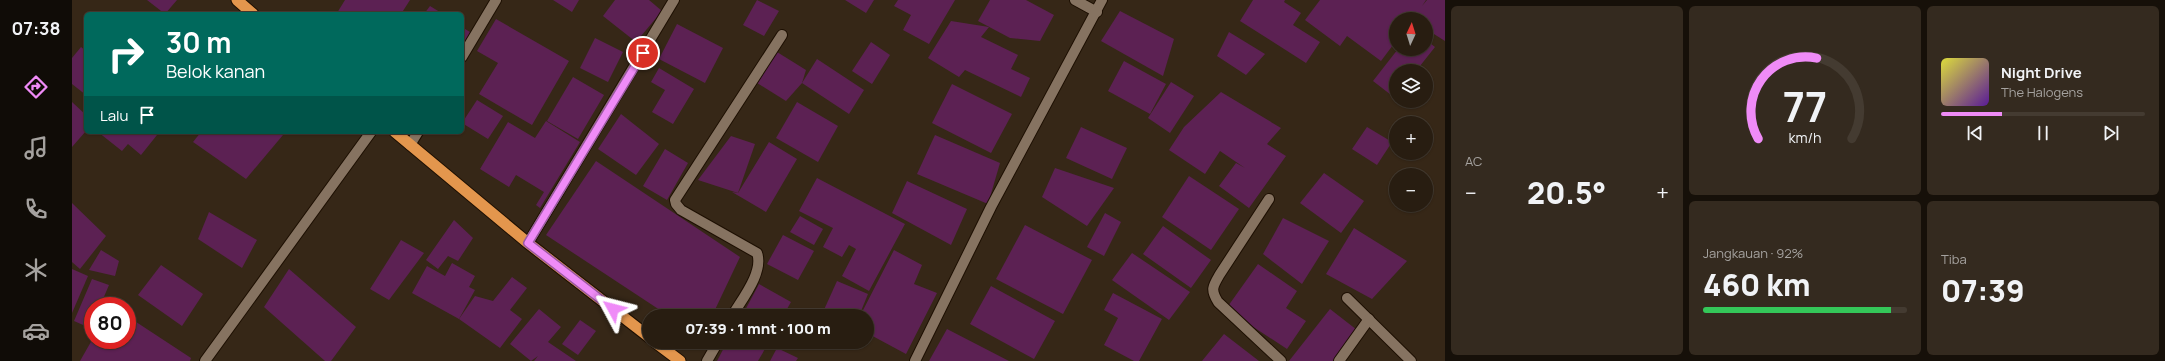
<!DOCTYPE html>
<html lang="id">
<head>
<meta charset="utf-8">
<style>
	:root { --surface:#281d11; --page:#342a1f; --text:#f1f3f6; --muted:#a5a29f; --line:#443b31; --accent:#ef8bf7 }
	body { margin:0; font-family:Manrope,sans-serif; background:var(--page); color:var(--text); height:100vh; display:flex; flex-direction:column; font-size:15px; white-space:nowrap }
	* { box-sizing:border-box; margin:0 }
	p { font-size:13px; color:var(--muted) }
	.icon { flex:none; width:22px; height:22px; fill:none; stroke:currentColor; stroke-width:2; stroke-linecap:round; stroke-linejoin:round }
	.map { position:relative; flex:1; overflow:hidden }
	.drawer { display:flex; flex-direction:column; gap:6px; padding:6px; background:#161009; width:720px }
	.drawer>* { flex:none }
	.top-card { position:absolute; left:12px; top:12px; width:380px; height:122px; border-radius:6px; box-shadow:0 1px 3px #0004,0 0 0 1px var(--line); background:#00695c; color:#fff; overflow:hidden }
	.needle { width:26px; rotate:4deg }
	.fabs { position:absolute; left:1317px; top:12px; display:grid; gap:8px }
	.fabs a { display:grid; place-items:center; width:44px; height:44px; border-radius:50%; background:var(--surface); box-shadow:0 1px 3px #0004,0 0 0 1px var(--line); font-size:20px }
	.speed { position:absolute; left:12px; top:297px; display:flex; gap:8px; font-size:20px; font-weight:700; text-align:center }
	.speed>* { display:grid; place-content:center; width:52px; height:52px; border-radius:50%; background:var(--surface); box-shadow:0 1px 3px #0004,0 0 0 1px var(--line); line-height:1 }
	.speed .limit { border:6px solid #d22; background:#fff; color:#111 }
	.pin { position:absolute; display:grid; place-items:center; width:34px; height:34px; color:#fff; margin:-17px; border:2px solid #fff; border-radius:50%; box-shadow:0 1px 4px #0007 }
	.me { position:absolute; width:44px; margin:-22px; rotate:308deg; stroke-linejoin:round; filter:drop-shadow(0 0 3px #0008) }
	.turn { display:flex; align-items:center; gap:14px; height:84px; padding:0 16px; font-size:18px }
	.turn .icon { width:52px; height:52px; stroke-width:2.5 }
	.turn b { display:block; font-size:28px; line-height:34px }
	.then { display:flex; align-items:center; height:38px; padding:0 16px; background:#0003; gap:8px; font-size:15px }
	.big { font-size:30px; font-weight:800; line-height:1.1 }
	.drawer .widget { flex:1; display:flex; flex-direction:column; justify-content:center; gap:6px; min-width:0; padding:0 14px; border-radius:6px; background:var(--page) }
	.drawer .dial { align-items:center; gap:0 }
	.dial svg { height:104px; overflow:visible; fill:none; stroke:var(--line); stroke-width:7; stroke-linecap:round; text-anchor:middle }
	.dial text { fill:var(--text); stroke:none }
	.song { display:flex; align-items:center; gap:12px }
	.cover { width:48px; height:48px; border-radius:6px; background:linear-gradient(135deg,hsl(60 70% 55%),hsl(270 70% 35%)) }
	.played { height:4px; border-radius:2px; background:linear-gradient(90deg,var(--accent) 30%,var(--line) 30%) }
	.keys { display:flex; justify-content:space-around; direction:ltr }
	.heat { display:flex; justify-content:space-between; align-items:center; font-size:22px; direction:ltr }
	.charge { height:6px; border-radius:3px; background:linear-gradient(90deg,#34c759 92%,var(--line) 0) }
	.drawer .tiles { flex:1; display:grid; gap:6px; grid-template-columns:repeat(3,1fr) }
	.widget:first-child { grid-row:span 2 }
	.trip { position:absolute; left:570px; top:309px; width:232px; height:40px; border-radius:20px; background:var(--surface); box-shadow:0 1px 3px #0004,0 0 0 1px var(--line); font-weight:800; line-height:40px; text-align:center }
	main { display:flex; flex:1; min-height:0 }
	.dock { display:flex; flex-direction:column; width:72px; justify-content:space-around; align-items:center; background:#100c07; color:var(--muted) }
	.dock .icon { width:28px; height:28px }
	.dock .selected { color:var(--accent) }
	.dock b { font-size:18px; color:var(--text) }
	.map>svg:first-child { display:block }
</style>
</head>
<body>
<main>
<nav class="dock">
<b>07:38</b>
<svg class="icon selected" aria-label="directions" viewBox="0 0 24 24"><path d="M12 3l9 9-9 9-9-9zM9 14v-3h6M13 9l2 2-2 2"/></svg>
<svg class="icon" aria-label="music" viewBox="0 0 24 24"><path d="M9 18V5l10-2v13"/><circle cx="6" cy="18" r="3"/><circle cx="16" cy="16" r="3"/></svg>
<svg class="icon" aria-label="phone" viewBox="0 0 24 24"><path d="M5 4h4l2 5-3 2q2 4 5 5l2-3 5 2v4C11 20 4 13 5 4z"/></svg>
<svg class="icon" aria-label="climate" viewBox="0 0 24 24"><path d="M12 3v18M4 7l16 10M4 17L20 7"/></svg>
<svg class="icon" aria-label="car" viewBox="0 0 24 24"><path d="M5 17H2v-5l4-1 3-4h7l3 4 3 1v5h-3M9 17h6M6 11h13"/><circle cx="7" cy="17" r="2"/><circle cx="17" cy="17" r="2"/></svg>
</nav>
<div class="map">
<svg width="1373" height="361" viewBox="0 0 1373 361">
	<rect width="100%" height="100%" fill="#362717"/>
	<g fill="#5c2153">
		<polygon points="75,0 105,0 93,14"/>
		<polygon points="273,0 338,0 329,14 267,14 265,13"/>
		<polygon points="481,0 507,0 500,12"/>
		<polygon points="543,0 577,0 590,11 564,42 531,16"/>
		<polygon points="685,0 707,11 692,36 671,25"/>
		<polygon points="773,0 802,0 794,13"/>
		<polygon points="826,0 883,0 857,44 831,30 839,15 822,6"/>
		<polygon points="918,0 954,0 982,15 968,41 938,38 906,21"/>
		<polygon points="1181,0 1213,0 1212,2 1229,13 1221,25 1248,42 1234,63 1168,21"/>
		<polygon points="1248,0 1354,0 1350,6 1355,0 1373,0 1373,41 1354,29 1354,19 1324,19 1324,41 1309,61 1275,36 1268,46 1233,20"/>
		<polygon points="358,6 371,14 352,14"/>
		<polygon points="1048,11 1102,39 1091,76 1029,41"/>
		<polygon points="424,19 497,61 460,125 407,94 426,63 405,51"/>
		<polygon points="879,21 917,27 909,37 946,55 939,69 958,78 949,97 893,70 887,77 856,58"/>
		<polygon points="605,24 651,48 633,83 587,59"/>
		<polygon points="390,27 401,34 390,50"/>
		<polygon points="1157,32 1193,54 1174,75 1145,56"/>
		<polygon points="523,38 551,52 536,82 508,68"/>
		<polygon points="1354,40 1363,47 1344,71 1324,71 1323,98 1301,81 1326,49 1354,49"/>
		<polygon points="799,42 818,55 800,84 780,71"/>
		<polygon points="9,47 14,51 14,95 0,84 0,58"/>
		<polygon points="705,52 734,70 730,83 714,101 685,83"/>
		<polygon points="745,59 792,90 777,114 730,83"/>
		<polygon points="1052,61 1094,84 1078,114 1036,91"/>
		<polygon points="587,68 622,89 601,124 580,112 593,90 579,82"/>
		<polygon points="501,77 532,95 506,139 475,121"/>
		<polygon points="1099,82 1122,96 1098,133 1076,118"/>
		<polygon points="880,84 940,114 919,153 860,123"/>
		<polygon points="1149,92 1209,128 1195,144 1214,156 1177,208 1147,186 1164,163 1173,168 1148,151 1133,174 1097,150 1112,127"/>
		<polygon points="405,100 431,116 416,139 390,123"/>
		<polygon points="0,102 14,115 14,131 0,147"/>
		<polygon points="725,102 766,126 746,162 704,138"/>
		<polygon points="549,114 587,144 564,175 526,149"/>
		<polygon points="474,121 508,142 468,208 464,205 472,192 444,175 437,187 408,169 436,122 463,138"/>
		<polygon points="1009,127 1055,148 1040,179 994,158"/>
		<polygon points="1295,127 1320,142 1305,165 1280,149"/>
		<polygon points="26,132 82,132 85,135 69,155 56,144 50,151"/>
		<polygon points="129,132 207,132 211,135 174,179 121,142"/>
		<polygon points="863,135 928,163 916,204 845,174"/>
		<polygon points="659,136 683,144 666,193 626,180"/>
		<polygon points="697,142 725,159 694,212 660,192 666,193"/>
		<polygon points="593,149 616,163 595,200 571,186"/>
		<polygon points="524,161 668,257 640,316 597,316 474,235"/>
		<polygon points="983,168 1042,188 1015,226 970,197"/>
		<polygon points="1252,173 1292,201 1269,233 1228,203"/>
		<polygon points="1117,176 1167,209 1139,250 1090,217"/>
		<polygon points="745,178 833,224 797,291 770,276 784,249 777,245 770,257 751,247 761,228 727,211"/>
		<polygon points="835,181 895,209 879,245 820,213"/>
		<polygon points="0,203 34,236 8,269 0,262"/>
		<polygon points="137,212 185,240 170,268 126,239"/>
		<polygon points="1033,213 1049,222 1032,256 1015,247"/>
		<polygon points="728,216 751,229 742,245 718,232"/>
		<polygon points="1211,218 1257,241 1230,284 1191,254"/>
		<polygon points="382,220 401,238 386,261 376,256 366,269 354,260"/>
		<polygon points="953,225 1020,260 991,314 924,279"/>
		<polygon points="1091,226 1139,260 1119,288 1071,254"/>
		<polygon points="1282,228 1335,261 1300,299 1254,274"/>
		<polygon points="711,235 742,251 726,280 695,264"/>
		<polygon points="329,240 352,253 317,300 298,289"/>
		<polygon points="29,250 47,261 43,276 17,270"/>
		<polygon points="822,250 850,265 842,284 865,293 834,354 795,333 795,316 788,316"/>
		<polygon points="1060,253 1118,292 1097,320 1040,280"/>
		<polygon points="380,263 403,276 397,287 403,290 387,319 340,293 355,266 373,276"/>
		<polygon points="1186,264 1225,291 1214,308 1234,321 1215,349 1154,309"/>
		<polygon points="89,265 131,294 110,326 66,295"/>
		<polygon points="0,269 16,276 0,313"/>
		<polygon points="217,269 284,327 259,361 253,361 192,307"/>
		<polygon points="440,277 455,288 438,310 450,319 428,348 387,319 403,296 421,301"/>
		<polygon points="20,279 37,285 28,306 21,306 21,322 18,328 2,321"/>
		<polygon points="765,281 796,294 787,316 761,316 751,312"/>
		<polygon points="687,284 719,302 711,316 670,316"/>
		<polygon points="919,286 983,321 962,359 898,324"/>
		<polygon points="1041,293 1090,319 1067,361 1062,361 1032,345 1046,318 1032,310"/>
		<polygon points="467,309 489,327 476,342 504,361 462,361 466,356 459,361 438,344"/>
		<polygon points="1258,309 1285,330 1261,361 1217,361"/>
		<polygon points="55,316 119,358 118,361 8,361 20,340 55,340"/>
		<polygon points="508,320 524,331 506,355 490,344"/>
		<polygon points="875,329 937,361 857,361"/>
		<polygon points="1152,334 1187,361 1130,361"/>
		<polygon points="655,342 697,342 686,361 645,361"/>
		<polygon points="705,348 726,358 724,361 698,361"/>
	</g>
	<g fill="none" stroke-linecap="round" stroke-linejoin="round">
		<g stroke="#1d0f02" stroke-width="12">
			<g id="minor">
				<polyline points="1003,0 1025,12"/>
				<polyline points="390,57 424,0"/>
				<polyline points="338,145 346,132"/>
				<path d="M 1197,199 L 1148,274 C 1141,286 1138,289 1146,302 L 1209,361"/>
				<polyline points="456,243 602,0"/>
				<polyline points="1275,298 1339,361"/>
				<path d="M 660,316 C 670,299 692,272 685,253 L 609,210 L 604,204 L 603,200 L 710,35"/>
				<polyline points="133,361 299,132"/>
				<polyline points="635,361 646,342"/>
				<polyline points="843,361 919,207 1030,0"/>
				<polyline points="1267,361 1297,319"/>
			</g>
		</g>
		<g stroke="#1d0f02" stroke-width="13">
			<g id="trunk">
				<polyline points="165,0 181,14"/>
				<polyline points="323,132 456,243 577,337"/>
				<polyline points="583,342 608,361"/>
			</g>
		</g>
		<use href="#minor" stroke="#867361" stroke-width="10"/>
		<use href="#trunk" stroke="#e3964d" stroke-width="11"/>
	</g>
	<g fill="none" stroke-linecap="round" stroke-linejoin="round">
		<g stroke="#9b5aa1" stroke-width="10">
			<polyline id="route" points="541,309 456,243 571,53"/>
		</g>
		<use href="#route" stroke="#ef8bf7" stroke-width="7"/>
	</g>
</svg>
<div class="fabs">
<a><svg class="needle" viewBox="-14 -14 28 28"><path d="M0-13l5 13h-10z" fill="#e53935"/><path d="M0 13l5-13h-10z" fill="#a5a29f"/></svg></a>
<a><svg class="icon" aria-label="layers" viewBox="0 0 24 24"><path d="M12 4l9 5-9 5-9-5zM3 14l9 5 9-5"/></svg></a>
<a>+</a>
<a>−</a>
</div>
<div class="speed"><div class="limit">80</div></div>
<div class="pin" style="left:571px;top:53px;background:#d93025"><svg class="icon" aria-label="arrive" viewBox="0 0 24 24"><path d="M6 21V4h12l-3 4 3 4H6"/></svg></div>
<svg class="me" style="left:541px;top:309px" viewBox="-20 -20 40 40"><path d="M0-17L14 15 0 8-14 15z" fill="#ef8bf7" stroke="#fff" stroke-width="4"/></svg>
<div class="trip">07:39 · 1 mnt · 100 m</div>
<div class="top-card">
<div class="turn"><svg class="icon" aria-label="right" viewBox="0 0 24 24"><path d="M7 20v-9h11M14 6l5 5-5 5"/></svg><div><b>30 m</b>Belok kanan</div></div>
<div class="then">Lalu<svg class="icon" aria-label="arrive" viewBox="0 0 24 24"><path d="M6 21V4h12l-3 4 3 4H6"/></svg></div>
</div>
</div>
<section class="drawer">
<div class="tiles">
<div class="widget"><p>AC</p>
<div class="heat"><a>−</a><b class="big">20.5°</b><a>+</a></div>
</div>
<div class="widget dial"><svg viewBox="0 0 100 80">
<path d="M14 69A42 42 0 1 1 86 69"/>
<path d="M14 69A42 42 0 0 1 59 7" stroke="#ef8bf7"/>
<text x="50" y="56" font-size="32" font-weight="700">77</text>
<text x="50" y="72" font-size="11">km/h</text>
</svg></div>
<div class="widget">
<div class="song"><i class="cover"></i><div><b>Night Drive</b><p>The Halogens</p></div></div>
<div class="played"></div>
<div class="keys"><svg class="icon" aria-label="previous" viewBox="0 0 24 24"><path d="M18 5L8 12l10 7zM5 5v14"/></svg><svg class="icon" aria-label="pause" viewBox="0 0 24 24"><path d="M8 5v14M16 5v14"/></svg><svg class="icon" aria-label="next" viewBox="0 0 24 24"><path d="M6 5l10 7-10 7zM19 5v14"/></svg></div>
</div>
<div class="widget"><p>Jangkauan · 92%</p><b class="big">460 km</b><div class="charge"></div></div>
<div class="widget"><p>Tiba</p><b class="big">07:39</b></div>
</div>
</section>
</main>
</body>
</html>
